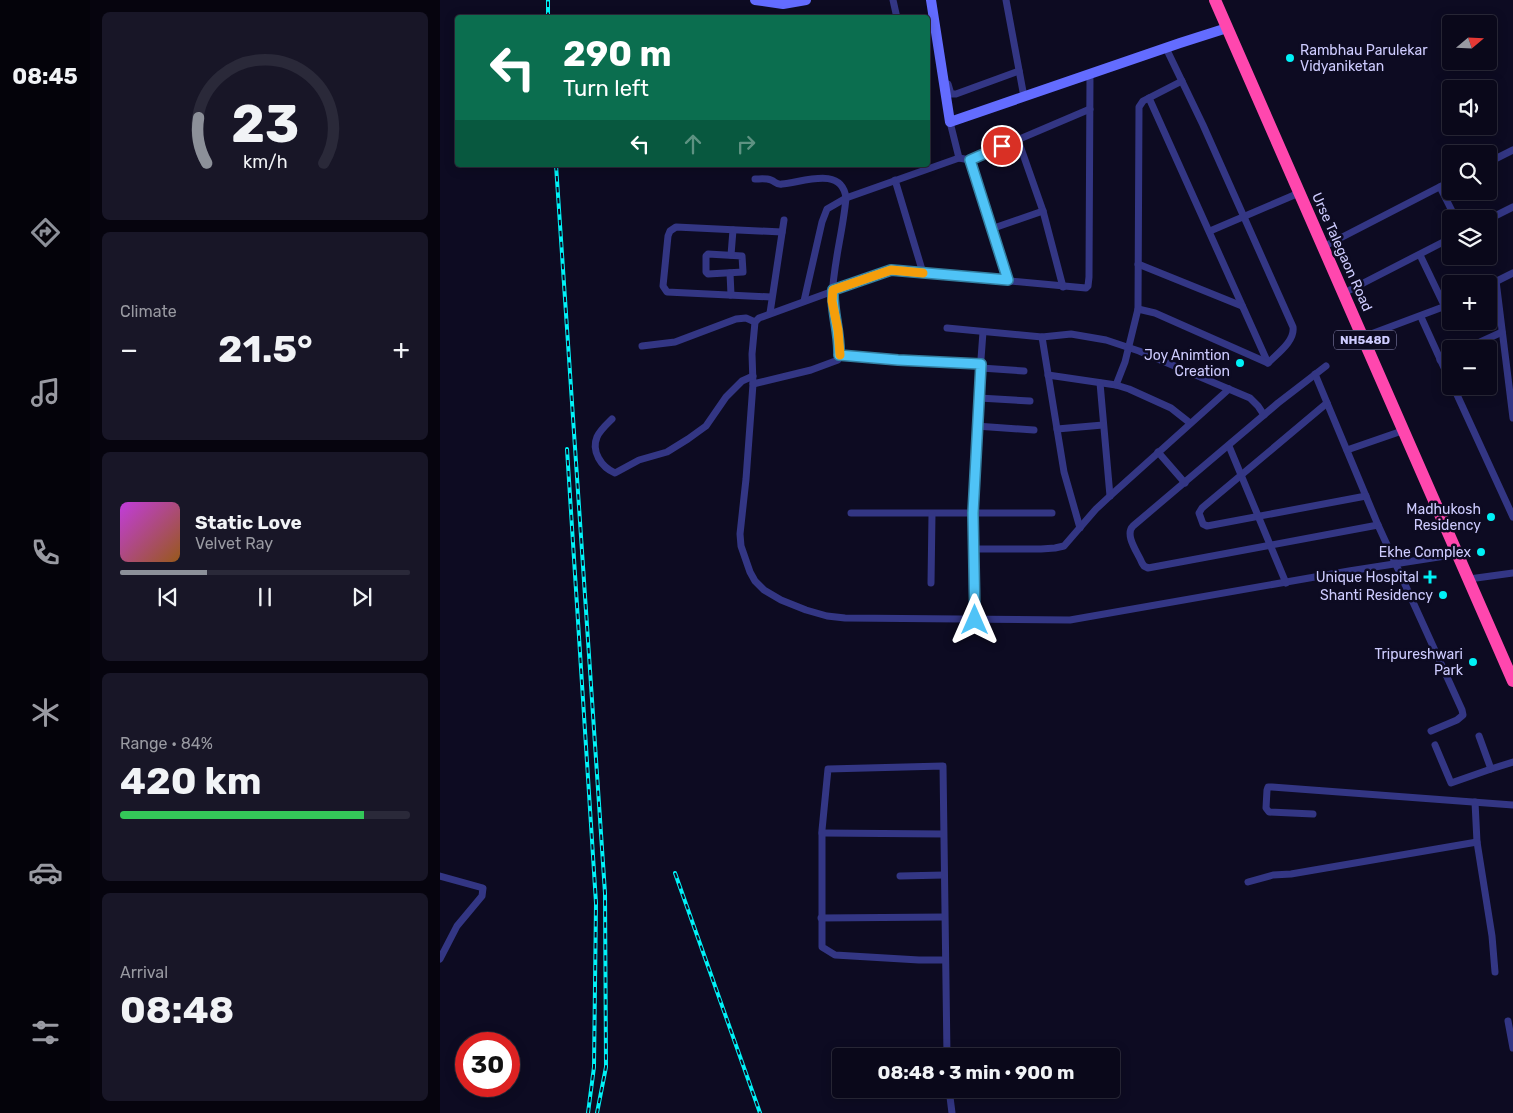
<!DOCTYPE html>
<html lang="en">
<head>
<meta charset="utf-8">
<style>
	:root { --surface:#0a081a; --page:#181627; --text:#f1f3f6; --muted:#999aa2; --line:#2a2939; --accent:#8c9099 }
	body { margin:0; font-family:Rubik,sans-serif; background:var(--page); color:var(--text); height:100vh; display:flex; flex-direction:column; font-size:19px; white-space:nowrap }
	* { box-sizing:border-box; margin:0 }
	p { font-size:16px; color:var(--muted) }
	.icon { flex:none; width:28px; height:28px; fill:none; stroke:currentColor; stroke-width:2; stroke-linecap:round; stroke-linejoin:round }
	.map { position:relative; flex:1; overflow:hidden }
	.panel { display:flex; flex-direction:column; gap:12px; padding:12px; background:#06040e; width:350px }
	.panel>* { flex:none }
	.guide { position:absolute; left:15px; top:15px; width:475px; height:152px; border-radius:5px; box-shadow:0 2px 12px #0003,0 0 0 1px var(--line); background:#0b6e4f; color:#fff; overflow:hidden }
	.needle { width:32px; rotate:71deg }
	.controls { position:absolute; left:1002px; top:15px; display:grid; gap:10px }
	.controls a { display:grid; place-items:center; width:55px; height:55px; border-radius:5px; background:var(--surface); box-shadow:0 2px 12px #0003,0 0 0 1px var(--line); font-size:25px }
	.speed { position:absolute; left:15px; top:1032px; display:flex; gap:10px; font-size:25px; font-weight:700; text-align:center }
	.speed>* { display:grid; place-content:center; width:65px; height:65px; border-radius:50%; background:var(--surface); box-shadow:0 2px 12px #0003,0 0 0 1px var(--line); line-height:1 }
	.speed .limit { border:8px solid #d22; background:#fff; color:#111 }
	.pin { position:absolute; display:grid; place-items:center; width:42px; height:42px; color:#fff; margin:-21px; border:2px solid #fff; border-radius:50%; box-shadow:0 1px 5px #0007 }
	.me { position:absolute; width:55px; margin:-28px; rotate:0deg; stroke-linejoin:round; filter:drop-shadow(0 0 4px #0008) }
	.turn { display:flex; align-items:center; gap:18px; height:105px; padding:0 25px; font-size:22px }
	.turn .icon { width:65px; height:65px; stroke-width:2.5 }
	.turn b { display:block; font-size:35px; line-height:42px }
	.lanes { display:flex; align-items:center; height:48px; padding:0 25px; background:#0003; justify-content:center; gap:25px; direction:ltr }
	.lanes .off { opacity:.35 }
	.big { font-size:38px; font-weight:700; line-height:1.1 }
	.panel .tile { flex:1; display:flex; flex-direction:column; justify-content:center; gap:8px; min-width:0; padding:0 18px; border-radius:8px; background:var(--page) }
	.panel .dial { align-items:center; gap:0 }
	.dial svg { height:130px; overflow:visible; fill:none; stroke:var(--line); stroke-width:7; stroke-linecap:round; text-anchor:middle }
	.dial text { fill:var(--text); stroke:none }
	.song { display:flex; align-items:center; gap:15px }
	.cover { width:60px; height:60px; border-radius:8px; background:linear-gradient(135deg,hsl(290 70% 55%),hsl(30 70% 35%)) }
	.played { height:5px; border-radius:2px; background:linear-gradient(90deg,var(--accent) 30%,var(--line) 30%) }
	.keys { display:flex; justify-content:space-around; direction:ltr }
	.heat { display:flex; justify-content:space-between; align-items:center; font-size:28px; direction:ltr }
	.charge { height:8px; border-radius:4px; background:linear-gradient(90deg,#34c759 84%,var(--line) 0) }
	.trip { position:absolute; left:392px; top:1048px; width:288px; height:50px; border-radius:5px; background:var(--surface); box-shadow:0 2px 12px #0003,0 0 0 1px var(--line); font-weight:700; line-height:50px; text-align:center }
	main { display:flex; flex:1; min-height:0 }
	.tabs { display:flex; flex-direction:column; width:90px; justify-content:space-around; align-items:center; background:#04030a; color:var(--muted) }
	.tabs .icon { width:35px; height:35px }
	.tabs .active { color:var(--accent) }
	.tabs b { font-size:22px; color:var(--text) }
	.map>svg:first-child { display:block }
</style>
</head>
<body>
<main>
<nav class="tabs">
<b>08:45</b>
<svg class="icon active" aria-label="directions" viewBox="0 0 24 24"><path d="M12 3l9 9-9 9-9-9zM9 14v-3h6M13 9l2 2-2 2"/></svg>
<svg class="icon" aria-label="music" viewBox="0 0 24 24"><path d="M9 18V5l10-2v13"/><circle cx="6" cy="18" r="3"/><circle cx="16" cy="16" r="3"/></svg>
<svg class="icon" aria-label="phone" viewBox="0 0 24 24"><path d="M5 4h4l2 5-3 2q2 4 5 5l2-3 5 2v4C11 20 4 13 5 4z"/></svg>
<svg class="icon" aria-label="climate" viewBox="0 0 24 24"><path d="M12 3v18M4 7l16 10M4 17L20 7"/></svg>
<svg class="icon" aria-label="car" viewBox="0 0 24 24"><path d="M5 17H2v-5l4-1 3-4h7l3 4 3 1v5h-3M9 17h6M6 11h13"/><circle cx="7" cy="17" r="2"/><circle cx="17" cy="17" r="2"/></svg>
<svg class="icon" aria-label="filters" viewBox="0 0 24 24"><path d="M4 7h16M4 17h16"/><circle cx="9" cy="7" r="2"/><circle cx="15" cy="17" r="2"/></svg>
</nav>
<section class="panel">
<div class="tile dial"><svg viewBox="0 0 100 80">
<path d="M14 69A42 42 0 1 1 86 69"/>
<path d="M14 69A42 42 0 0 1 9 41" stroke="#8c9099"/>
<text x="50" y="56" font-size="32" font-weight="700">23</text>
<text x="50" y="72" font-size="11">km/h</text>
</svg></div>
<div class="tile"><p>Climate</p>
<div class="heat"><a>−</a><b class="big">21.5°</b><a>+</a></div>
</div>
<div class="tile">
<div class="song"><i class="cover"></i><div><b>Static Love</b><p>Velvet Ray</p></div></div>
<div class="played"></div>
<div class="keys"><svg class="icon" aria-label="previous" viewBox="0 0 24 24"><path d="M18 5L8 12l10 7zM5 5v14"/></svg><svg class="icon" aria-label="pause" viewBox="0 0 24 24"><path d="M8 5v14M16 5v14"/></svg><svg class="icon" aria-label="next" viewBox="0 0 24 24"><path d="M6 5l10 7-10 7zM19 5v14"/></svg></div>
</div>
<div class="tile"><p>Range · 84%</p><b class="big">420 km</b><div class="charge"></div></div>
<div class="tile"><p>Arrival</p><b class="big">08:48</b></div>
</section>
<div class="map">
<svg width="1073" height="1113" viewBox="0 0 1073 1113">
	<rect width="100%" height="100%" fill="#0d0b22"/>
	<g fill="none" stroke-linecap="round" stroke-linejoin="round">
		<g stroke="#333684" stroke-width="7">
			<polyline points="453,0 457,18"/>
			<polyline points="566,0 584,97"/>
			<polyline points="650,75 649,277 648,286 646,288 451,270 319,318 315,322 312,354 313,384 306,479 300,534 301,546 310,572 315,581 324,590 341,600 366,610 387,616 405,618 630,620 909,571 1018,554"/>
			<polyline points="508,84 511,94 516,94 579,71"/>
			<polyline points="709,98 828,363"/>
			<polyline points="510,122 519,158"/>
			<polyline points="578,140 603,211 623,287"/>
			<polyline points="530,160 568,280"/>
			<polyline points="1049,162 1073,150"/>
			<polyline points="455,180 483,273"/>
			<polyline points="1000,187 1016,219"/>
			<polyline points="1049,219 1073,207"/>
			<polyline points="551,229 603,211"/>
			<polyline points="770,231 859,193"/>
			<polyline points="883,247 1011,181"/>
			<polygon points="268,254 302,256 303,272 268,274 266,272 266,256"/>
			<polyline points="291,255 293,230"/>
			<polyline points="980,255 1005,307"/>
			<polyline points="698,264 802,306"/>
			<polyline points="290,273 291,295"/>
			<polyline points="1056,281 1073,418"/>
			<polyline points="1049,285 1073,273"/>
			<polyline points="904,293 1011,238"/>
			<polyline points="331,297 227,292 223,286 228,236 230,231 236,227 342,232"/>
			<polyline points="364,301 382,222 387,209 406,198 519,158 530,160 650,109"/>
			<path d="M 698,309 L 715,313 L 828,363 C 838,353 855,341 853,327 L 763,125 L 726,48"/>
			<polyline points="330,313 344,220"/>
			<polyline points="981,317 1011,383"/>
			<polyline points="507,328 602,337 631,334 666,340 699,351 810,398 818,406 824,415"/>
			<polyline points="602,337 624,472 640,528"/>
			<polyline points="923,337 1011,304"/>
			<polyline points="202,346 235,342 296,319 306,318 315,322"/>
			<polyline points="1025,349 1062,332"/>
			<polyline points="399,355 458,360 541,364"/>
			<polyline points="1000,360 1011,355"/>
			<path d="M 886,366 L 838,403 L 693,526 C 684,535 698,553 702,563 L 704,566 L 708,568 L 938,525"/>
			<polyline points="541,368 584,371"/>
			<polyline points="875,374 938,525 1022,710 1023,715 1017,720 991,731"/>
			<polyline points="608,375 676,385 689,389 731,408 750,423"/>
			<polyline points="660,383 670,496"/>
			<path d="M 313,384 L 371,370 L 398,360 C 403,339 392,319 392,299 C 393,264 403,232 406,198 C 402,165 361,183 342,184 C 336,185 336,182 331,180 C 326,178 320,179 315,179"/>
			<polyline points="676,385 685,362 698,309 699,107 703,101 742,81"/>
			<polyline points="1013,386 1073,517"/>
			<polyline points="539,398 590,401"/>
			<polyline points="887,403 762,508 759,513 763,524 767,526 926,496"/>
			<path d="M 172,419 C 167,424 160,430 157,437 C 151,451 161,467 175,473 L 199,460 L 227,452 L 248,439 L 266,426 L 286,397 L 302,381 L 313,376"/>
			<polyline points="536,426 594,430"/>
			<polyline points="617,429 663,425"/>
			<polyline points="789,446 846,583"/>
			<polyline points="907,450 962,431"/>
			<polyline points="718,452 745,483"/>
			<polyline points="411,513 612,513"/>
			<polyline points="535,549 601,549 615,548 624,546 656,509 670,496 789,389"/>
			<polyline points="1029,579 1073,573"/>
			<polyline points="491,583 492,514"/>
			<polyline points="535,620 533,513 536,426 543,332"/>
			<polyline points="995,745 1011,783 1051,769 1039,736"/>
			<polyline points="1051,769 1073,762"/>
			<polyline points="1035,802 1037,842 1052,936 1055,972"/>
			<polyline points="873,814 829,812 826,808 827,790 828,787 832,787 1073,805"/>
			<polyline points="382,833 503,834"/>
			<polyline points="0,876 43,888 42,896 17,926 0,959"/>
			<polyline points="460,876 504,875"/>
			<polyline points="808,882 833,875 851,874 1037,842"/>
			<polyline points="381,918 504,917"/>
			<polyline points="505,960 479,960 395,955 382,947 382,830 388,769 503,766 507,1056"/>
			<polyline points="1068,1021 1073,1048"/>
			<polyline points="509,1089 512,1113"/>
		</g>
		<g stroke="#636cff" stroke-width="10">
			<polyline points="315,0 343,4 366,0"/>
			<polyline points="491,0 510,122 740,43 787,28"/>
		</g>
		<polyline stroke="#ff47ae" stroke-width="12" points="775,0 1073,681"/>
		<g stroke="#00f2f7" stroke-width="4">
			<g id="rail">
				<polyline points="108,18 108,0"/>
				<polyline points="116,165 165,893 166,1067 157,1113"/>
				<polyline points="127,449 156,903 154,1067 148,1113"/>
				<polyline points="235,873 320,1113"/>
			</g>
		</g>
		<use href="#rail" stroke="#0d0b22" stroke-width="2" stroke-dasharray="5.5" stroke-linecap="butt"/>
	</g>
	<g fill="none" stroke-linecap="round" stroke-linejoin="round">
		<g stroke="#337fa1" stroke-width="12">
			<path id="route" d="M 535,620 L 533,513 L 541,364 L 458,360 L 399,355 C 400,333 392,312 393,290 L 451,270 L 568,280 L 530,160 L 562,146"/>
		</g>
		<use href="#route" stroke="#4fc3f7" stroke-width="9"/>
		<polyline stroke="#f59e0b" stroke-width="9" points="400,355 398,330 392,301 393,290 451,270 483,273"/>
	</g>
	<g fill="#00f2f7" stroke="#0d0b22" stroke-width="2">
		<circle cx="850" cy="58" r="5"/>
		<circle cx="800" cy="363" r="5"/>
		<circle cx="1051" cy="517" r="5"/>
		<circle cx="1041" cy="552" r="5"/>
		<path d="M987.5 569.5h5v5h5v5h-5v5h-5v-5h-5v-5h5z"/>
		<circle cx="1003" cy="595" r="5"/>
		<circle cx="1033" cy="662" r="5"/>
	</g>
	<g text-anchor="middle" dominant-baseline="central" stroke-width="5" stroke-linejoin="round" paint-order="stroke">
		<rect fill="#0d0b22" stroke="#9492bd" stroke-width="1" x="894" y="330.5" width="62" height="19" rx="4"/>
		<g font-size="12" font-weight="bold" fill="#ceccff">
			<text x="925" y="340">NH548D</text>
		</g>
		<g font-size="14" fill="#ceccff" stroke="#0d0b22" text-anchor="end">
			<text x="860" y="50" text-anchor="start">Rambhau Parulekar<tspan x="860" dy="16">Vidyaniketan</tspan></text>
			<text x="790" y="355">Joy Animtion<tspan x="790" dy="16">Creation</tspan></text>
			<text x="1041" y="509">Madhukosh<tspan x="1041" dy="16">Residency</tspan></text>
			<text x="1031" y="552">Ekhe Complex</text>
			<text x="979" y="577">Unique Hospital</text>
			<text x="993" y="595">Shanti Residency</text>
			<text x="1023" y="654">Tripureshwari<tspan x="1023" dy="16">Park</tspan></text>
		</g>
		<g font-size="14" fill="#ceccff" stroke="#0d0b22">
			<text transform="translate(902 252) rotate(66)">Urse Talegaon Road</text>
		</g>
	</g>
</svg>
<div class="controls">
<a><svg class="needle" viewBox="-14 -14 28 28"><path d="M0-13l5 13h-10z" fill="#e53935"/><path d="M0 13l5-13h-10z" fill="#999aa2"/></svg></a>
<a><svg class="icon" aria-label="sound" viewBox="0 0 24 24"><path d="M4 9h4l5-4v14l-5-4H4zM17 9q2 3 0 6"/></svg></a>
<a><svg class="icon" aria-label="search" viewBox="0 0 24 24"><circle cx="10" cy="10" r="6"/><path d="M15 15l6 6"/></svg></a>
<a><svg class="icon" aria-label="layers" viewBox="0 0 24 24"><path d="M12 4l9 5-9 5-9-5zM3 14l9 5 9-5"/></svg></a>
<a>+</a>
<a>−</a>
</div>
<div class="speed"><div class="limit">30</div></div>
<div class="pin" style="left:562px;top:146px;background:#d93025"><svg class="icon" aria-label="arrive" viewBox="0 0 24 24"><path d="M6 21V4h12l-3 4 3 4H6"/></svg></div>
<svg class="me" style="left:535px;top:620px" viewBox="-20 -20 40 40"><path d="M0-17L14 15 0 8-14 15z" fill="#4fc3f7" stroke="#fff" stroke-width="4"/></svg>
<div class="trip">08:48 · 3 min · 900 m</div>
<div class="guide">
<div class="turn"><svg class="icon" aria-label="left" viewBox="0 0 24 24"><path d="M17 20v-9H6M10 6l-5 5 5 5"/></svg><div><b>290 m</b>Turn left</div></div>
<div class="lanes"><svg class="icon" aria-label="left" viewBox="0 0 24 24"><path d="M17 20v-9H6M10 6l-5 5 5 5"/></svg><svg class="icon off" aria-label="ahead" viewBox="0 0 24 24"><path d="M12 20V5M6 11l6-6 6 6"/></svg><svg class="icon off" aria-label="right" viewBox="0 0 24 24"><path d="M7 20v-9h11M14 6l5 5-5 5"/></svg></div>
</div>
</div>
</main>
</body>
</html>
